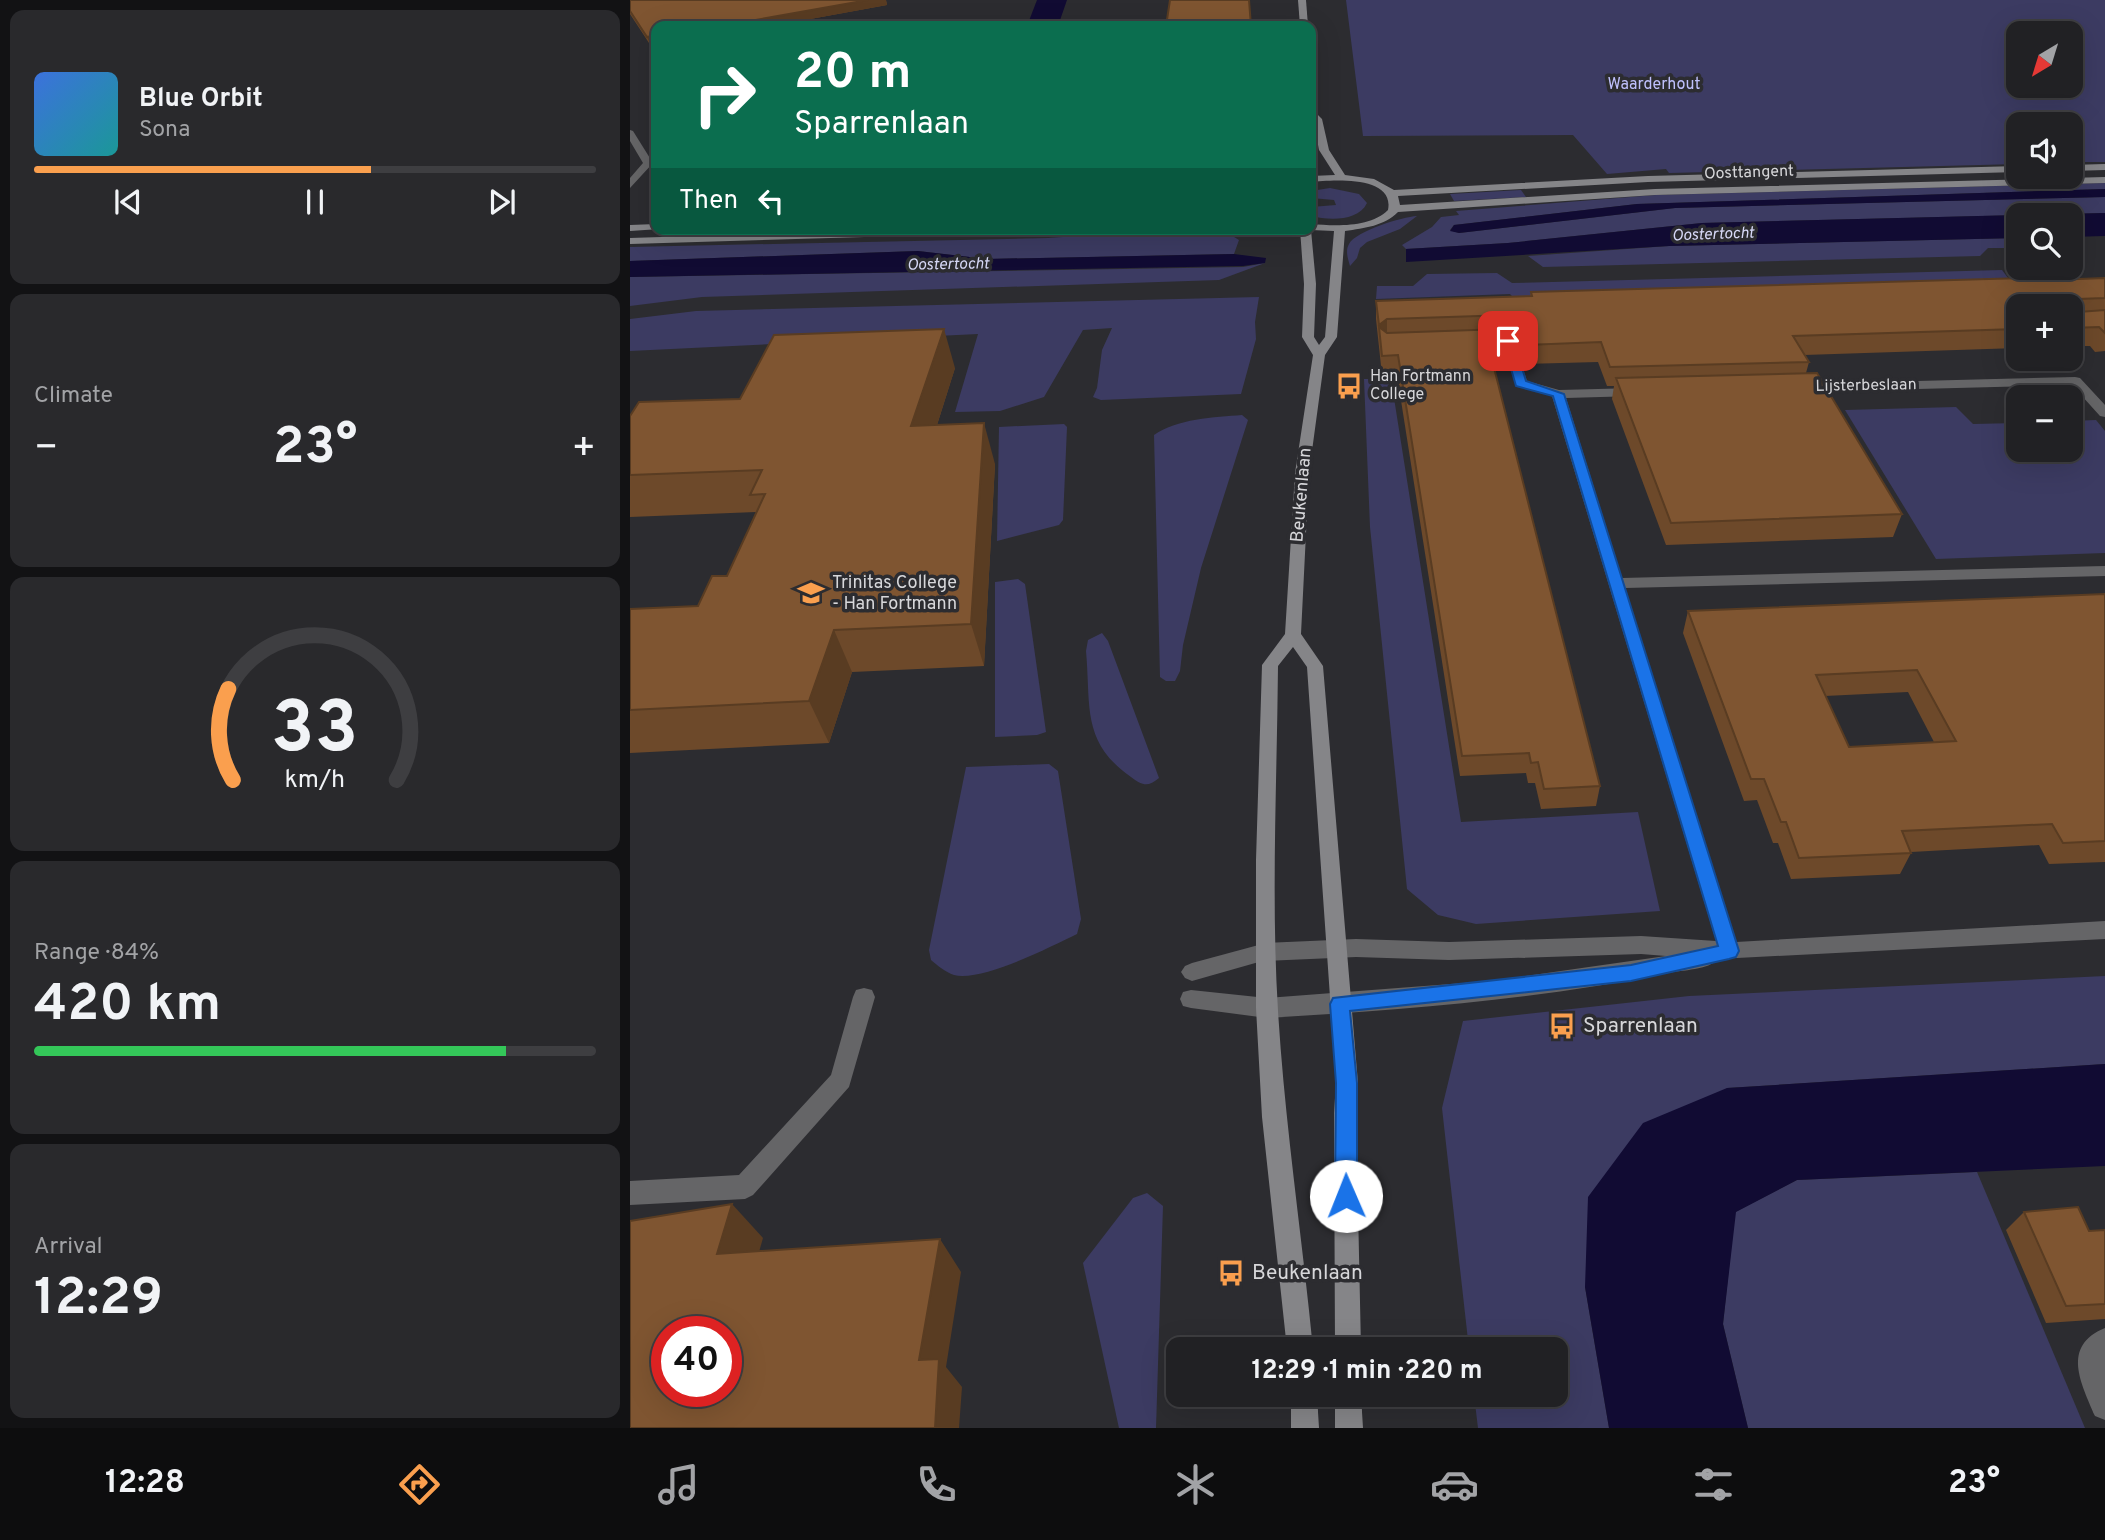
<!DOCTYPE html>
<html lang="en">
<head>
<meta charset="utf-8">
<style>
	:root { --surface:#212124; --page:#29292c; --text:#f1f3f6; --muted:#a2a3a6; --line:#3e3e41; --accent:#fa9f4e }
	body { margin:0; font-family:Overpass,sans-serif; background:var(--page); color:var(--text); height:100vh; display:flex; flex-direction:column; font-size:26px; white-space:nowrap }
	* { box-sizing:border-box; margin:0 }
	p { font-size:23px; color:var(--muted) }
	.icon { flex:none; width:38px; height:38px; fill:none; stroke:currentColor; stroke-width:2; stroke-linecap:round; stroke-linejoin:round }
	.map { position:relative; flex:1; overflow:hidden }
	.sheet { display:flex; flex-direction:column; gap:10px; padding:10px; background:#121214; width:630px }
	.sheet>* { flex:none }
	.banner { position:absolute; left:21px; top:21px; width:665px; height:214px; border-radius:14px; box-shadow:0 7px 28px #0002,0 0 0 2px var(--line); background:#0b6e4f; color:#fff; overflow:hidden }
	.needle { width:46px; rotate:218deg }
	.controls { position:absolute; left:1376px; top:21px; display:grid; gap:14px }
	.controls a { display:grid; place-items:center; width:77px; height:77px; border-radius:14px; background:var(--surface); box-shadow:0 7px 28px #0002,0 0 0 2px var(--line); font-size:35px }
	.speed { position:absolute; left:21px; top:1316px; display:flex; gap:14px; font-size:35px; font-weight:700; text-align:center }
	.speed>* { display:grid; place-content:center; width:91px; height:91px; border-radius:50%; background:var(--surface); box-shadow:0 7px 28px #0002,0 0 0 2px var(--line); line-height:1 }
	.speed .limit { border:10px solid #d22; background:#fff; color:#111 }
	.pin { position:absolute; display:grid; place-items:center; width:60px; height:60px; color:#fff; margin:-30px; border-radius:14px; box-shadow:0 4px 10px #0006 }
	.me { position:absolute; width:77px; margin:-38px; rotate:359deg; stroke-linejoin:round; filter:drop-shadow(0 0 5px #0008) }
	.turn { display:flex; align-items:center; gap:24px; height:147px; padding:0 28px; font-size:32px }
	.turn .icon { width:91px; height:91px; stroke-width:2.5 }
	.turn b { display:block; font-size:49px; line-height:60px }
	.then { display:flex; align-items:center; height:66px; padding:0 28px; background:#0003; gap:14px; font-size:26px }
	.big { font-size:52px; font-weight:700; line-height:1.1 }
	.sheet .card { flex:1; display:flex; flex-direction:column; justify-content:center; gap:10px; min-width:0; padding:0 24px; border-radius:14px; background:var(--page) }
	.sheet .dial { align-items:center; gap:0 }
	.dial svg { height:182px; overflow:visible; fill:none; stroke:var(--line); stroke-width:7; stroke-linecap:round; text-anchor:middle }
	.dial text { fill:var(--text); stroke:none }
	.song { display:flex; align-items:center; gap:21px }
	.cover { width:84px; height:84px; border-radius:10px; background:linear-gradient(135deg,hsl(220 70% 55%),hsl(180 70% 35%)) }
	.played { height:7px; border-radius:4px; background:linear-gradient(90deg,var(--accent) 60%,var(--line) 60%) }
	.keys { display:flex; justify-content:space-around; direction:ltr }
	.heat { display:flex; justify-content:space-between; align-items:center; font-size:38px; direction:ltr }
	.charge { height:10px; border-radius:5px; background:linear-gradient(90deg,#34c759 84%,var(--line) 0) }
	.trip { position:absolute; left:536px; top:1337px; width:402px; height:70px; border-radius:14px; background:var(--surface); box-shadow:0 7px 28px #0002,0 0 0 2px var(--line); font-weight:700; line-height:70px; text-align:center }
	.dock { display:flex; height:112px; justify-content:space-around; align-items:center; background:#0d0d0e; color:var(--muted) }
	.dock .icon { width:49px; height:49px }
	.dock .on { color:var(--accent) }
	.dock b { font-size:32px; color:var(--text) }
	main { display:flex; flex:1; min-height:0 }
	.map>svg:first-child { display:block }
</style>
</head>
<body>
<main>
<section class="sheet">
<div class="card">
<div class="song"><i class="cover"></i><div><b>Blue Orbit</b><p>Sona</p></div></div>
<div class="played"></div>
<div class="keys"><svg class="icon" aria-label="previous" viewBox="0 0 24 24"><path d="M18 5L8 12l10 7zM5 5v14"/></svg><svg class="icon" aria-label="pause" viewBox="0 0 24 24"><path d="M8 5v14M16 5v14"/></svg><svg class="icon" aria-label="next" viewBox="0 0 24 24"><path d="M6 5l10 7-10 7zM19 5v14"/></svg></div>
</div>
<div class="card"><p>Climate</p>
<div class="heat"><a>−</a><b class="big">23°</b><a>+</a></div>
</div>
<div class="card dial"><svg viewBox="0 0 100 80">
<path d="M14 69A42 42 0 1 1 86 69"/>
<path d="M14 69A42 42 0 0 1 12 29" stroke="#fa9f4e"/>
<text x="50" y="56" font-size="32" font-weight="700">33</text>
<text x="50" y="72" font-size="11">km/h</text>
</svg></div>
<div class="card"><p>Range · 84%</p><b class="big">420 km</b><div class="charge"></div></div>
<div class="card"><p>Arrival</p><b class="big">12:29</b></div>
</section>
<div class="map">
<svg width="1475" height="1428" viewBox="0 0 1475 1428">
	<rect width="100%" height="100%" fill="#2c2c30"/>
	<g fill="#3c3b62" fill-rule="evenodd">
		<path d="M 716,0 L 1475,0 L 1475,162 L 1440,162 L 1440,124 L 1388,124 L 1388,164 L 1039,173 L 1036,169 L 977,174 L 943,135 L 733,136 ZM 1388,33 L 1440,33 L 1440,86 L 1388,86 Z"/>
		<polygon points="1475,183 1475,189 1007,204 824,225 820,230 829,233 1045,208 1475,197 1475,213 1072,223 878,243 776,249 772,245 802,227 811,217 829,215 826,211 1026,195"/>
		<path d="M 700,188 L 729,194 L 737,203 C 728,222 698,220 681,216 L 681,207 L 706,205 L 704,200 L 681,198 L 681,191 Z"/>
		<polygon points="891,190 896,197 824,201 820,194"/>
		<path d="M 787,216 L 770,229 L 737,242 L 730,248 L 727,258 L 720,266 C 718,259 715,251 719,244 C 726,231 772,217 787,216 Z"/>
		<polygon points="550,229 591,229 609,240 604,254 357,259 288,251 0,261 0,247 418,238"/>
		<polygon points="1388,238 1388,248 1358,248 1350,256 913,267 898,256 1039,246"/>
		<polygon points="635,263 589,280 72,297 0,306 0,277 613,267"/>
		<polygon points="1372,270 1384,286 886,300 880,294 746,299 747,286 783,286 797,274 867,273 882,283"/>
		<polygon points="629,297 625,322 626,339 611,394 471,400 463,397 467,388 472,350 482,328 453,330 414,397 370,411 325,412 348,334 0,351 0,319 66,311"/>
		<polygon points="734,379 761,379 831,822 1008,812 1030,911 846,924 808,915 777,889 740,527"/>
		<polygon points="1326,407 1343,424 1388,423 1388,450 1440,450 1440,421 1466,420 1475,431 1475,553 1306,559 1215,410"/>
		<path d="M 612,415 L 618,420 L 571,568 L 553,645 L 550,671 L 545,681 L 536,681 L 530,677 L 524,435 C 546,419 585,417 612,415 Z"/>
		<polygon points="434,424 437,427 433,520 429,525 367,541 369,427"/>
		<polygon points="388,579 395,584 416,732 407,735 365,737 365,582"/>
		<path d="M 472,633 L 478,641 L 529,778 C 518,787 513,786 501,777 C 451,742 461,706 456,651 L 458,640 Z"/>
		<path d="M 419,764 L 428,771 L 451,919 L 447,934 C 420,947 352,982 324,975 C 315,972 307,965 301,960 L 299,950 L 336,767 Z"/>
		<polygon points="1475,976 1475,1064 1097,1088 955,1287 979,1428 848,1428 844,1395 926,1395 926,1349 839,1349 812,1108 833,1021 1059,996"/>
		<polygon points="1347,1172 1455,1428 1118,1428 1093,1324 1105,1212 1167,1180"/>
		<polygon points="517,1193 533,1206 526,1428 489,1428 453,1263 503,1198"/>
	</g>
	<g fill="#110b33">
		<polygon points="407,0 437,0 428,26 397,26"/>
		<polygon points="1475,189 1475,197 1045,208 829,233 820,231 824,225 1007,204"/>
		<polygon points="1475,213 1475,236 1440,237 1440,215 1393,215"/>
		<polygon points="1388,215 1388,238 1039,246 776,262 776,249 878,243 1072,223"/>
		<polygon points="288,251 357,259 604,254 636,258 635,263 613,266 0,277 0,261"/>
		<polygon points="1475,1064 1475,1166 1167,1180 1106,1212 1093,1324 1118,1428 979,1428 955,1287 958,1197 1013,1123 1097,1088"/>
	</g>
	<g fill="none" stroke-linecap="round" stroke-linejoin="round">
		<g fill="#656567" fill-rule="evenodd">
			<polygon points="636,943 643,946 646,952 643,958 562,981 555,978 551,972 555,966 562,963"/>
			<polygon points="234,988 242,990 245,997 219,1087 123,1195 115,1199 0,1205 0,1181 109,1175 201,1075 223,997 226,990"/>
			<polygon points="561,990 637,998 645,1001 648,1008 645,1015 637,1018 561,1008 553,1006 550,999 553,992"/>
		</g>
		<g fill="#656567" fill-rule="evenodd">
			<polygon points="0,130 3,131 23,163 0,188 0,178 13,163 0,141"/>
			<path d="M 878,337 L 884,341 L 897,381 L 929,390 L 1006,388 L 1013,392 L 1006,396 L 936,398 L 992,578 L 1475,566 L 1475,576 L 995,588 L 1106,942 L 1475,921 L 1475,939 L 1088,959 C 1079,970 1052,970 1038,973 C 906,1000 771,1010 637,1018 L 629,1015 L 626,1008 L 629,1001 L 637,998 L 860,981 L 1036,956 L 1011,954 L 819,960 L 726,957 L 636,961 L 629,958 L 626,952 L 629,946 L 636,943 L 726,939 L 819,942 L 1011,936 L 1086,941 L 922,396 L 886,386 L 873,345 L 855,346 L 849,342 L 855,338 Z"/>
			<polygon points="1445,377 1450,378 1475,405 1475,417 1470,416 1442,385 1171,392 1164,388 1171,384"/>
			<path d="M 1475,1328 L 1475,1420 L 1465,1416 C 1451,1383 1431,1346 1475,1328 Z"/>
		</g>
		<g fill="#858588" fill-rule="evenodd">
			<polygon points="668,0 676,0 678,26 670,26"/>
			<path d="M 681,108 L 692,119 L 699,150 L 715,175 L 744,179 L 764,190 L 1018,176 L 1388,166 L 1388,172 L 1018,182 L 768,196 L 770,205 L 1025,189 L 1475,177 L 1475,183 L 1025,195 L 768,212 C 754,226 735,228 715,231 L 707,337 L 695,355 L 679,473 L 671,634 L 693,666 L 728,1083 L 726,1113 L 731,1349 L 705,1349 L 704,1113 L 706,1083 L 677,667 L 663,647 L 648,666 C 647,781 641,897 648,1011 C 655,1125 672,1236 683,1349 L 657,1349 L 632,1117 L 626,1008 L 626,860 L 632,665 L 655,634 L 665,473 L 683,355 L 672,337 L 674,284 L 670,229 L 681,229 L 681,224 C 705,226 740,228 758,210 C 765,175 702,180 681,182 L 681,176 L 705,175 L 689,150 ZM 681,230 L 704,231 L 695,337 L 689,345 L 684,337 L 686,284 Z"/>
			<polygon points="1475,164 1475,170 1440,171 1440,165"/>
			<polygon points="26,224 26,229 30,229 0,231 0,225"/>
			<polygon points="284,229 407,229 402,232 0,244 0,238"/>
			<polygon points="661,1395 687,1395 689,1428 661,1428"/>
			<polygon points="705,1395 731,1395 733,1428 705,1428"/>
		</g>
	</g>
	<g fill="#6d492a" fill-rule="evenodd">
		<polygon points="0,0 256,0 257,5 142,26 26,26 21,46 0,14"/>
		<polygon points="1475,278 1475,351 1465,352 1460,346 1440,346 1440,306 1388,306 1388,348 1174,355 1179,362 1176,373 1272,514 1263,537 1036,545 982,399 984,386 977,386 968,362 894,364 886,340 878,334 875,334 880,352 878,371 864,371 970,786 966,806 911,809 905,783 898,783 896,773 830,776 767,375 752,375 746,319 746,301 900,296 901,292"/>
		<polygon points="325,368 307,425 365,464 354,666 222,672 199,743 0,753 0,609 68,606 97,576 126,512 0,517 0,416"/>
		<path d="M 1475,594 L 1475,862 L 1419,864 L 1409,845 L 1281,852 L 1281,853 L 1270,874 L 1161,879 L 1148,843 L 1143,843 L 1127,800 L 1114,801 L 1053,633 L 1058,611 ZM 1278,692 L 1304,742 L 1219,747 L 1195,696 Z"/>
		<polygon points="1394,1212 1459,1231 1475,1230 1475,1319 1416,1323 1376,1230"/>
	</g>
	<g fill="#593c22">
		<polygon points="238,0 256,0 257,5 142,26 92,26"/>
		<polygon points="26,35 26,45 21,46 17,37"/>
		<polygon points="757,319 757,338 749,327 749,344 749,325"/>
		<polygon points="314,329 325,368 294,466 281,426"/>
		<polygon points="354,423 365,464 354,666 341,624"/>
		<polygon points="204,630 222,672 199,743 179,701"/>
		<polygon points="102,1204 133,1238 119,1287 87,1254"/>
		<polygon points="310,1239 331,1272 316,1367 332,1387 329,1428 305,1428 289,1360"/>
	</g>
	<g fill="#7f5531" stroke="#593c22" stroke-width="2" fill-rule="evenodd">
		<polygon points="0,0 238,0 92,26 26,26 26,35 17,37 0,11"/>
		<polygon points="540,0 619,0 621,26 536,26"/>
		<polygon points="1394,278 1396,281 1475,278 1475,298 1448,299 1446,301 1449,312 1475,310 1475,333 1469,327 1440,328 1440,306 1388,306 1388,329 1163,336 1179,362 980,367 971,342 896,345 888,321 880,315 757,319 749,325 746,301 902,296 901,292"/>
		<polygon points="749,327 757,333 873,329 880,352 860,352 970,786 914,789 908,762 901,763 899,753 832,756 768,355 752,356"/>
		<polygon points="314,329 281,426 354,423 341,624 204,630 179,701 0,710 0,609 68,606 82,576 97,576 135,494 120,495 132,470 0,475 0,416 9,402 110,399 144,335"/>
		<polygon points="1187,373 1272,514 1041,523 986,378"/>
		<path d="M 1475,594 L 1475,841 L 1433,843 L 1422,824 L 1272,831 L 1281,853 L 1169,858 L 1156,822 L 1151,822 L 1134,779 L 1121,779 L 1058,611 ZM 1287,670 L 1326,741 L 1219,747 L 1186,675 Z"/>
		<path d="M 102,1204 L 87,1254 L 310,1239 L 289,1360 L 309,1359 L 305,1428 L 0,1428 L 0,1221 ZM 37,1332 L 96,1332 L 96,1391 L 37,1391 Z"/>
		<polygon points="1448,1207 1459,1231 1475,1230 1475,1304 1436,1306 1394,1212"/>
	</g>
	<polygon fill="#1a73e8" stroke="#114b97" stroke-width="2" points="878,338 884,341 896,381 934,394 1109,951 1106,957 1099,959 1001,981 720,1011 727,1083 727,1196 724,1203 716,1207 709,1203 705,1196 706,1083 700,1004 703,998 1001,965 1088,946 923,396 886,386 873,341"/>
	<defs>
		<g id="bus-bare" transform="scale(2.1)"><path d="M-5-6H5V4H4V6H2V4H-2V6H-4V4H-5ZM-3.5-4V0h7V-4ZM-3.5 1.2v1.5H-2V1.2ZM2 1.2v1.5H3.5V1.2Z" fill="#fa9f4e" stroke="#2c2c30" stroke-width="2.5" paint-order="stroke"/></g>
		<g id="school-bare" transform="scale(2.1)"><path d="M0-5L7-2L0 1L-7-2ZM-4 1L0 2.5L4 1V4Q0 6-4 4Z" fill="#fa9f4e" stroke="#2c2c30" stroke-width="2.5" paint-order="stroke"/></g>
	</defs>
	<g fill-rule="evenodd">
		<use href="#bus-bare" x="719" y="386"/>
		<use href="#school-bare" x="181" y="593"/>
		<use href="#bus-bare" x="932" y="1026"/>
		<use href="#bus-bare" x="601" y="1273"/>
	</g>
	<g text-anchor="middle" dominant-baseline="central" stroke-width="7" stroke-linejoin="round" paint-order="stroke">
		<g font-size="16" fill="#bfc0fc" stroke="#2c2c30">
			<text x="1024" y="85">Waarderhout</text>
		</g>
		<g font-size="16" fill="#d7d7da" stroke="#2c2c30">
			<text transform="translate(1119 173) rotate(-2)">Oosttangent</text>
			<text transform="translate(1236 386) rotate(-1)">Lijsterbeslaan</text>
		</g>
		<g font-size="16" font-style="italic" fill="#d7d9f7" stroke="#2c2c30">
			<text transform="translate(1083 235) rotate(-2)">Oostertocht</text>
			<text transform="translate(318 265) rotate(-1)">Oostertocht</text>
		</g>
		<g font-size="16" fill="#d7d7da" stroke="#2c2c30" text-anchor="start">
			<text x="740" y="377">Han Fortmann<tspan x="740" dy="18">College</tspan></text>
		</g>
		<g font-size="18" fill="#d7d7da" stroke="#2c2c30">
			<text transform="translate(672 495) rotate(-85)">Beukenlaan</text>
		</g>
		<g font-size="18" fill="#d7d7da" stroke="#2c2c30" text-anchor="start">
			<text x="202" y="583">Trinitas College<tspan x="202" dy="21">- Han Fortmann</tspan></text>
		</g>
		<g font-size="21" fill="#d7d7da" stroke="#2c2c30" text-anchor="start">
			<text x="953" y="1026">Sparrenlaan</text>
			<text x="622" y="1273">Beukenlaan</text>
		</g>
	</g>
</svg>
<div class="controls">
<a><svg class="needle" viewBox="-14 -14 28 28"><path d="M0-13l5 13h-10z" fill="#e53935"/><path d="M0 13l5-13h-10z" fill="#a2a3a6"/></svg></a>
<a><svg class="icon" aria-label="sound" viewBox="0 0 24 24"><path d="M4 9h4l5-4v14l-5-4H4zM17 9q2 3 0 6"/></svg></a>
<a><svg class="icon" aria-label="search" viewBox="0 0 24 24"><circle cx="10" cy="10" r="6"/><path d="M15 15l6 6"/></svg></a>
<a>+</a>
<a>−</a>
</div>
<div class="speed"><div class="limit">40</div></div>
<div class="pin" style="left:878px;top:341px;background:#d93025"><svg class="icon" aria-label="arrive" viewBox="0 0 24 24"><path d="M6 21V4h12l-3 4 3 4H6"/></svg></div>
<svg class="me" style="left:716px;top:1196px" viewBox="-20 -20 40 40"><circle r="19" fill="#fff"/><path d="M0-13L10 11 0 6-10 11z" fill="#1a73e8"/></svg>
<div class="trip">12:29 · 1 min · 220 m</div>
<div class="banner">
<div class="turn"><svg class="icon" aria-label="right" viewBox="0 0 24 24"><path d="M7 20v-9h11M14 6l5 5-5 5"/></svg><div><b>20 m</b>Sparrenlaan</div></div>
<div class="then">Then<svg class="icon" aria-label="left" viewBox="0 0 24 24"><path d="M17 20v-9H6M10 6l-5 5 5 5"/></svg></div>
</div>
</div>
</main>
<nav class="dock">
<b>12:28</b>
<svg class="icon on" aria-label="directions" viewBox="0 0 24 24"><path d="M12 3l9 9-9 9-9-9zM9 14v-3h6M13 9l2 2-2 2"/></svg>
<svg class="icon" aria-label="music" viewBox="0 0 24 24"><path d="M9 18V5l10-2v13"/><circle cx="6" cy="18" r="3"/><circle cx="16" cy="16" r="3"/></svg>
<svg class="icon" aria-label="phone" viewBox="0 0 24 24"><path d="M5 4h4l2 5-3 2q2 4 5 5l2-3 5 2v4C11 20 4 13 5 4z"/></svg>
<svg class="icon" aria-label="climate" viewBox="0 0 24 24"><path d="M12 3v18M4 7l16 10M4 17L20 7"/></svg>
<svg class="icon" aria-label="car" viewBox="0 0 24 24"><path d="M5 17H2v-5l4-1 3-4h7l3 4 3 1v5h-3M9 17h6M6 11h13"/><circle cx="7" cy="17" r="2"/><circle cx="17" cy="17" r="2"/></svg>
<svg class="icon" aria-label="filters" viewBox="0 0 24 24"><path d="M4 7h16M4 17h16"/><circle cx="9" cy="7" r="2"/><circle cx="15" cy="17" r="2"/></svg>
<b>23°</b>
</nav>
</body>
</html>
